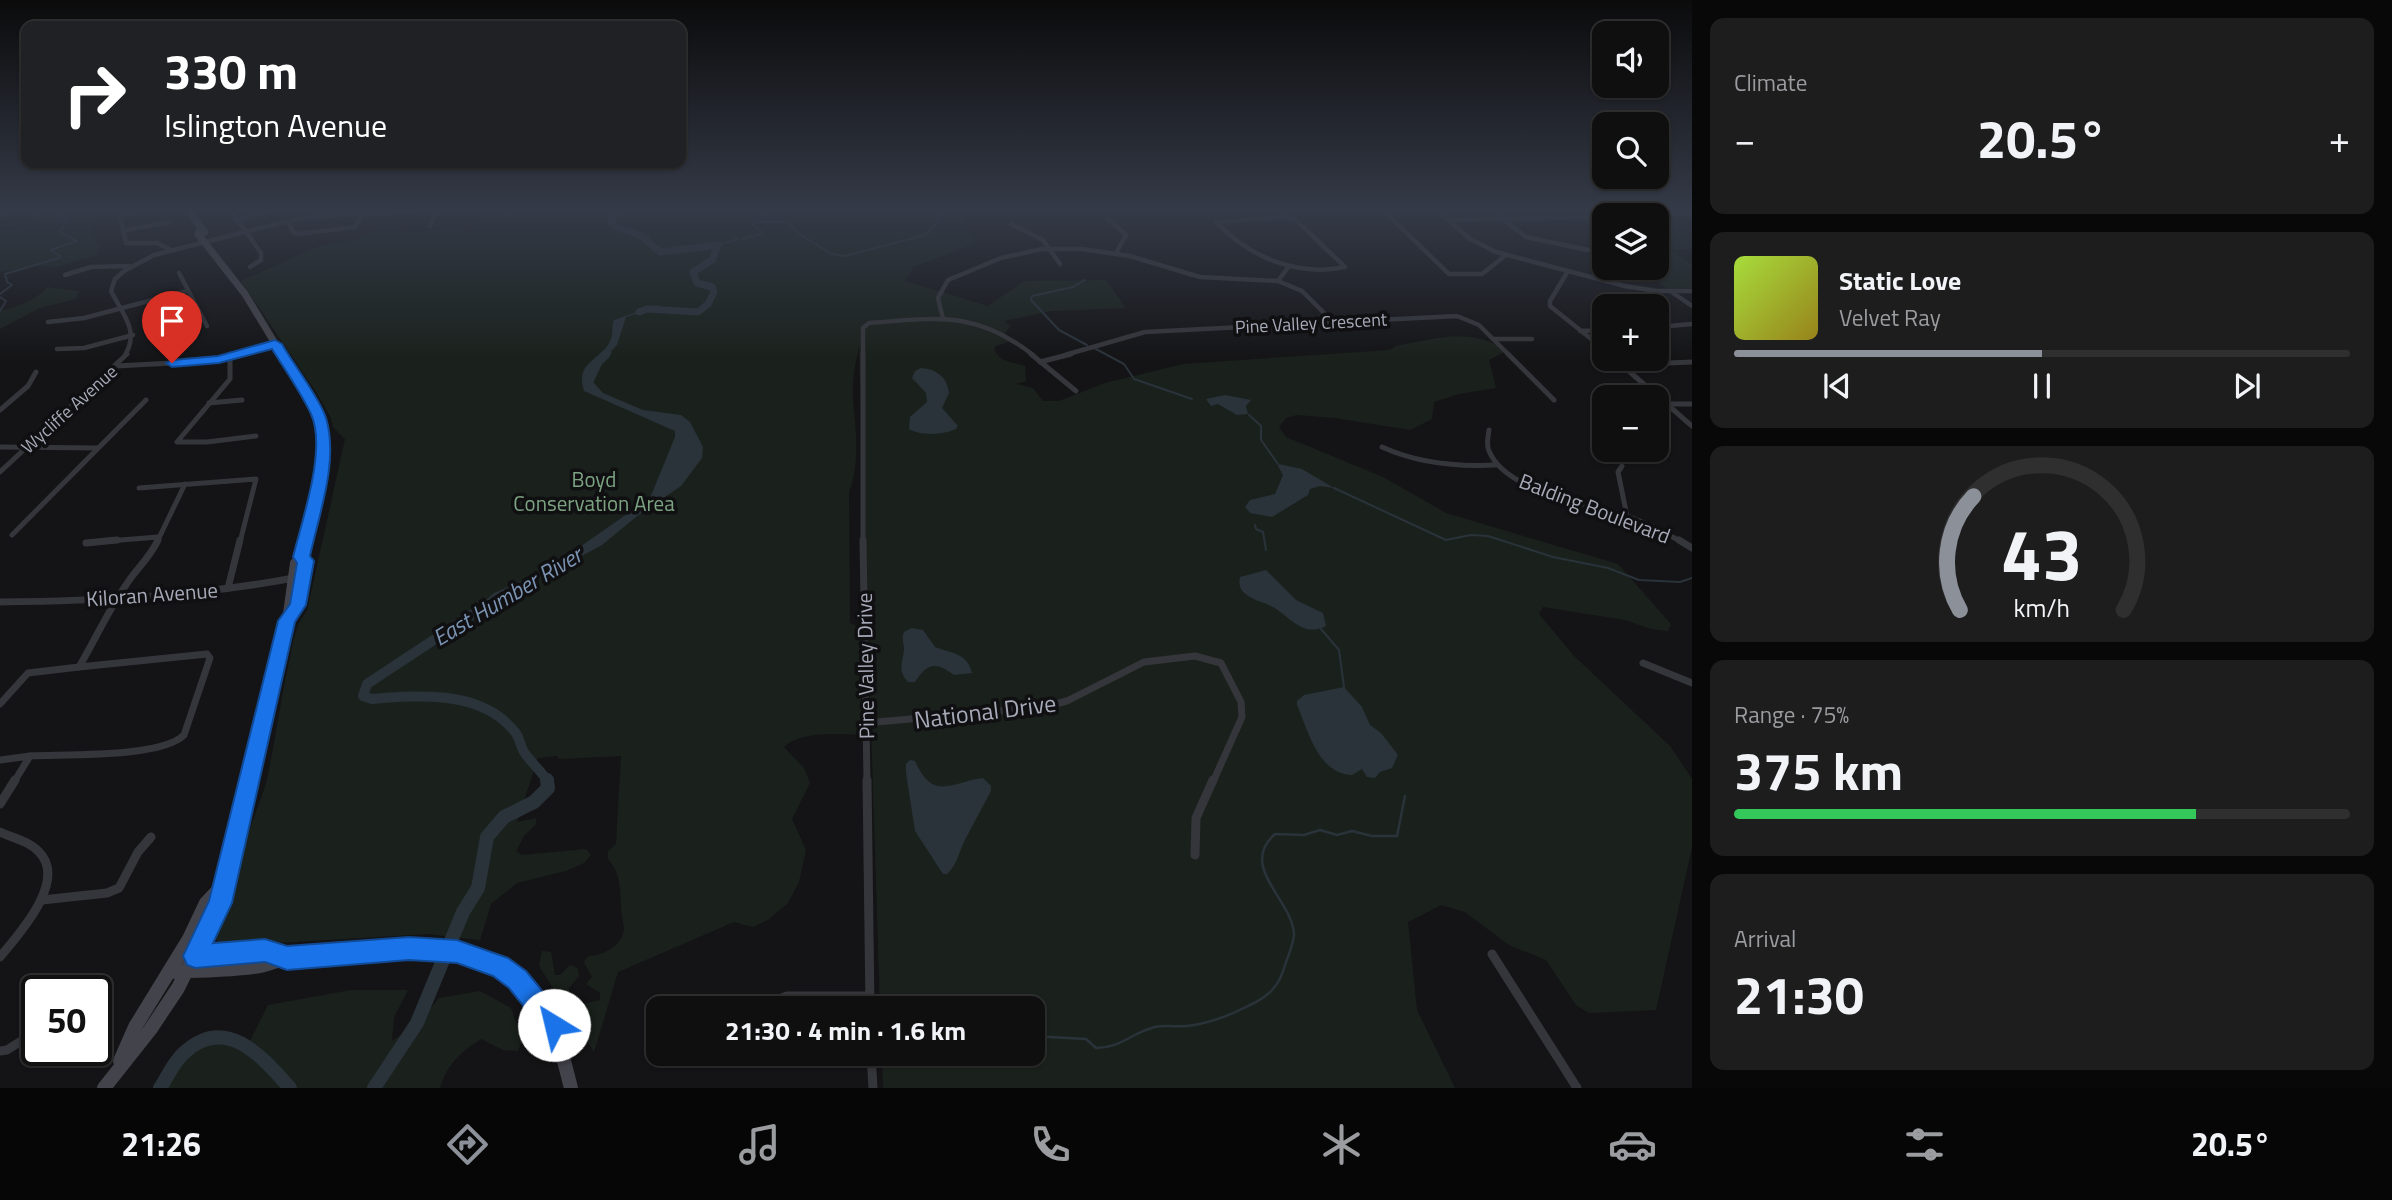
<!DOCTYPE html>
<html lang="en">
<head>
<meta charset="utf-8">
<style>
	:root { --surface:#0f0f10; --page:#1d1d1e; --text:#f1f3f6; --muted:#9b9c9f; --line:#2f2f30; --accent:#8c9099 }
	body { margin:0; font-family:"Titillium Web",sans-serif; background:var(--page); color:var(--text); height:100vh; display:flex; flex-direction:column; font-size:26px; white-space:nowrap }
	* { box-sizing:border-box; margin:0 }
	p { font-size:23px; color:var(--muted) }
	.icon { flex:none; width:38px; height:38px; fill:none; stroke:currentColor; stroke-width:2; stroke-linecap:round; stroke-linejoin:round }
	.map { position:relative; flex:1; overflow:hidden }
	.side { display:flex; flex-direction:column; gap:18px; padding:18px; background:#080809; width:700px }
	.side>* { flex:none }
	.hud { position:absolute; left:21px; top:21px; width:665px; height:147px; border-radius:14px; box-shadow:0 2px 5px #0004,0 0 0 2px var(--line); background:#202124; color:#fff; overflow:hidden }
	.fabs { position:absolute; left:1592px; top:21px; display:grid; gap:14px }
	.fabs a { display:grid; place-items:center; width:77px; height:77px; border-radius:14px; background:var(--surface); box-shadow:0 2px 5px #0004,0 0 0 2px var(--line); font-size:35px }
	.speed { position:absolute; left:21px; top:975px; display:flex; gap:14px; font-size:35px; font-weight:700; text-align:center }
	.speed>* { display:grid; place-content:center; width:91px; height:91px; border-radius:50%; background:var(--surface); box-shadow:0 2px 5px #0004,0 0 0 2px var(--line); line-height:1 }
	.speed .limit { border:4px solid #111; border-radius:10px; background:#fff; color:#111 }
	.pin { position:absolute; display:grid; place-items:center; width:60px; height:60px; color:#fff; margin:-72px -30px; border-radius:50% 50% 50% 0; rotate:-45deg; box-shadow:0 0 7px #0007 }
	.pin .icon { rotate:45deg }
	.me { position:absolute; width:77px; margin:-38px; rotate:324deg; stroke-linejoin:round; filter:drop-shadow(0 0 5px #0008) }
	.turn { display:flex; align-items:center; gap:24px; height:147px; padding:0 28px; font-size:32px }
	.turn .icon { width:91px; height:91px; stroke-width:2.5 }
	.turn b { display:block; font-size:49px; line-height:60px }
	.big { font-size:52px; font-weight:700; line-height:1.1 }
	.side .card { flex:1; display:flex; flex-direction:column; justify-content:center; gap:10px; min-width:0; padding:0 24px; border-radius:14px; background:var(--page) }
	.side .dial { align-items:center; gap:0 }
	.dial svg { height:182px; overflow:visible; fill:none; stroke:var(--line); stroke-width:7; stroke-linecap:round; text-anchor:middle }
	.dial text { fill:var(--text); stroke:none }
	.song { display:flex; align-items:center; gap:21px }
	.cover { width:84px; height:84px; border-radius:10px; background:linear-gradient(135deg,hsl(80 70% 55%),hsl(50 70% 35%)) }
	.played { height:7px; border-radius:4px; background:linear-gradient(90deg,var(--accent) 50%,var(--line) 50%) }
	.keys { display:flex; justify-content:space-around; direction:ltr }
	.heat { display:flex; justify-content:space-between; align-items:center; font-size:38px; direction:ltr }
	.charge { height:10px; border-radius:5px; background:linear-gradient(90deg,#34c759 75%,var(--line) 0) }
	.trip { position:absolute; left:646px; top:996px; width:399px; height:70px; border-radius:14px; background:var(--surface); box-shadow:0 2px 5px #0004,0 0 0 2px var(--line); font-weight:700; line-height:70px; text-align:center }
	.menu { display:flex; height:112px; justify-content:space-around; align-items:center; background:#060606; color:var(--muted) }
	.menu .icon { width:49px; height:49px }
	.menu .on { color:var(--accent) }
	.menu b { font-size:32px; color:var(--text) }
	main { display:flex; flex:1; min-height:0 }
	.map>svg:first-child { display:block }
</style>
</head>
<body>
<main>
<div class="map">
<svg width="1692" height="1088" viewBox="0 0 1692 1088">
	<rect width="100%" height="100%" fill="#141416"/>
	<g fill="#1a211c">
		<path d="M 62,209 L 66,209 L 65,218 L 99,210 C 88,222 90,234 100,245 L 97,255 L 57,267 L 36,266 L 0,272 L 0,230 C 28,230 38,223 62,209 Z"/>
		<path d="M 482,209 L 896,209 L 906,211 L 964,209 L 964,224 L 975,243 L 914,267 L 905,281 L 988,306 L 1024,281 L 1106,280 L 1126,308 L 1051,311 L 1004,321 L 1011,326 L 1004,334 L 1011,341 L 996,346 L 994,349 C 1000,363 1011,361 1025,366 L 1026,381 L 1016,384 L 1033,388 L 1043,401 L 1059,401 L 1105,383 L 1183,364 L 1390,350 L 1396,346 C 1434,339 1472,326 1506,351 L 1489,360 L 1496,388 L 1459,394 L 1434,402 L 1432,419 L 1410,430 L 1335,418 L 1297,415 L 1286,418 L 1279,427 L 1286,437 L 1383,477 L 1446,513 L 1618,564 L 1671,624 L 1668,631 L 1651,629 L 1625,620 L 1543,607 L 1539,614 L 1574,656 L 1670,746 L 1692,779 L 1692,847 L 1656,1010 L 1589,1013 L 1576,1005 L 1546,960 L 1509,945 L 1465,912 L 1441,905 L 1408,922 L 1417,1010 L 1455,1088 L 883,1088 L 882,1054 L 1032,1054 L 1032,1008 L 880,1008 L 859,346 C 856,362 851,384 853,400 C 856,430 860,464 849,492 L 850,623 L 855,625 L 862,635 L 861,735 C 840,734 800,731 784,747 L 804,768 L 810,783 L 792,819 L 806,850 L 799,882 L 788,903 L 768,920 L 753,927 L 734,922 L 618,972 L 594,1052 L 539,966 L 542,951 L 551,952 L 555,975 L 560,975 L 570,965 L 578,968 L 579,976 L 569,988 L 570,1000 L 579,1005 L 600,1000 L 600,993 L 586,984 L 592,977 L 584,962 L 588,956 C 603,956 624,945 624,928 C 623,921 621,913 621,906 C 620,887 621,874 608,859 L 608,851 L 616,844 L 621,756 L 559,759 L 557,756 L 538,758 L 517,822 L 536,818 L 536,824 L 524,836 L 516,851 L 522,855 L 586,849 L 591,855 L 584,863 L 566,871 L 517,883 L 491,904 L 480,940 L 428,934 L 224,946 L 215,944 L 218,942 L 212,933 L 265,787 C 275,747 279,707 288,667 C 293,647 293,628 307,611 L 345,439 L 333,427 L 331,418 L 318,395 L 241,281 L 319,246 L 359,239 L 396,220 L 402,222 L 388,236 L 394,232 L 460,228 L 471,234 Z"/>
		<polygon points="1690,225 1692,249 1670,250 1692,264 1692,288 1668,289 1651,278 1633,276 1622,268 1657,268 1657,226"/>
		<path d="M 47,287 L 79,291 L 76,299 L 40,308 L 0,329 L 0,311 C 18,306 35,302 47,287 Z"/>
		<path d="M 351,990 L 408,990 L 394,1017 L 392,1041 L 419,1022 L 439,998 L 480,991 L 511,1008 L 522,1040 L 518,1051 L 503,1050 L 481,1039 C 461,1052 447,1064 440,1088 L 162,1088 C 189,1041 198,1043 248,1045 L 268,1005 Z"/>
	</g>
	<g fill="#2a323a">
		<path d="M 656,305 L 677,312 L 651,309 L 626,317 L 617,345 L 593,369 L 593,382 L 603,393 L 643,410 L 681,415 L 690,422 L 703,447 L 702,458 L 681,486 L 636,517 L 602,545 L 524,587 L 506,602 L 482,614 L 464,619 L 494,593 L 530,577 L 574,551 L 650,498 L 675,437 L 675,431 L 584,391 C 575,362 599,361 609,343 C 614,335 611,328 614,320 Z"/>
		<path d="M 921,368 C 937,369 947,377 949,393 L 942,408 L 958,426 L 956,429 C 943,435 921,436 909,429 L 910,417 L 927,402 L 926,393 L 912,378 L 915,371 Z"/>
		<polygon points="1225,395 1251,400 1246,406 1248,414 1237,415 1218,404 1211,406 1206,399"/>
		<polygon points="1279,464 1302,469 1334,488 1320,486 1310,489 1308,495 1272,517 1250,513 1245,507 1250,500 1275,494 1283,475 1278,466"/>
		<path d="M 1266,570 L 1296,600 L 1323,613 L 1326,626 C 1303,638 1290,617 1273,607 C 1260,600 1235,597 1240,577 Z"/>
		<path d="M 912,628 L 923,630 L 935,647 C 950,653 968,653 972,673 L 954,675 C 936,662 928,662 915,682 L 908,682 C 897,670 903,662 904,649 C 904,642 901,639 904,632 Z"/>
		<path d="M 1344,687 L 1362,707 L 1370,725 L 1381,733 L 1398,755 L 1392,768 L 1380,772 L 1375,778 L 1367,777 L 1362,769 L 1352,775 C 1318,774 1308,730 1297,705 L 1297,701 L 1304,695 Z"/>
		<path d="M 910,760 L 915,761 C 933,801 949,783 983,778 L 991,786 L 991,791 C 982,808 973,824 965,840 C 958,853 958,864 947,874 L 943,874 L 915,831 L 906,773 L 906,764 Z"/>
	</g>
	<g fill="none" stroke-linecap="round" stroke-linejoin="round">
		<g stroke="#2a323a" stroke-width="2">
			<polyline points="762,232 753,225 755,222 787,222 797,231"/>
			<polyline points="798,233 831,254 845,256 925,235 936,223 941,209"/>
			<polyline points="743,239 761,234"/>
			<polyline points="718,245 738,239"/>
			<polyline points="1085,280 1073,287 1032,296 1031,300 1059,330 1087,345"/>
			<polyline points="0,294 12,285 7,282 5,274 59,258 60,256 51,250 77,241 59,232 67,222 62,217 72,209"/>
			<polyline points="0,297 6,301 0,311"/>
			<polyline points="1094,348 1124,364 1134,379 1192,399"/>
			<polyline points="1249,415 1261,426 1261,440 1278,464"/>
			<polyline points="1334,488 1446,540 1471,535 1488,536 1553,557 1608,568 1639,580 1680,582 1692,578"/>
			<polyline points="1255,525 1256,529 1263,532 1266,550"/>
			<polyline points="1321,629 1339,650 1344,687"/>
		</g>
		<path stroke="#2a323a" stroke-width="2.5" d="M 1032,1036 L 1086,1039 L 1096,1048 C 1121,1048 1133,1032 1155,1027 C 1166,1025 1177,1027 1187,1026 C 1207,1024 1231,1015 1248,1006 C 1269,996 1279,987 1285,965 C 1288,956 1294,943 1294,934 C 1292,899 1238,867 1275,834 L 1304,835 L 1320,830 L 1337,835 L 1352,831 L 1372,836 L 1397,836 L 1405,796"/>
		<g stroke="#2a323a" stroke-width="7">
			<polyline points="615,209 611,223 615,227 640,235 660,252 718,245 712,260 693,272 697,283 712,287 714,292 708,304 698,312 647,309 639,312"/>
			<polyline points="605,355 608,352"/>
		</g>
		<polyline stroke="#2a323a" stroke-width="9" points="588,383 598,362 606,354"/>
		<path stroke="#2a323a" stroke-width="10" d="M 473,614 L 367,684 L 363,696 L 372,699 C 420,695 482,690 515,732 C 520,738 520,746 524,752 C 531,763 542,771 548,782"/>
		<g stroke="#2a323a" stroke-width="14">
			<path d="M 160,1088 C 168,1076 174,1061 185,1052 C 227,1014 263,1058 290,1088"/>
			<polyline points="374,1088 417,1023 463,912 478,888 487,837 504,817 534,802 548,788 547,780"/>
		</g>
		<g stroke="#35363b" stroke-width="4.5">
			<polyline points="22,209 37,216"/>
			<polyline points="145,209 120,216 126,243 157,243 171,250"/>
			<polyline points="230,209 261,253 261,260 250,267"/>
			<polyline points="1382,209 1449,274 1482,274 1506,255"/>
			<polyline points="1436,209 1470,239 1496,252 1625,286 1656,291 1692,291"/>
			<polyline points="1489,209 1526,237 1588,250"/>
			<polyline points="1636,215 1692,213"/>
			<polyline points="0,216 21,209"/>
			<path d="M 1284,217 L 1295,219 L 1345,267 C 1297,277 1249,257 1216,222 Z"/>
			<polyline points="1108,219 1126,235 1116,253"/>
			<polyline points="236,220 280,209"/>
			<polyline points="1447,220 1605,217"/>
			<polyline points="288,221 294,233 298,234 355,227 363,214"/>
			<polyline points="1011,224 1043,240 1060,264"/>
			<polyline points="430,226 437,210"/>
			<polyline points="125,230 170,222"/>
			<polyline points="1568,271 1550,301 1550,306 1605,350"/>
			<polyline points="179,273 207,326"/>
			<polyline points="65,275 91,267 129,266"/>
			<polyline points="1278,281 1289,266"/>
			<polyline points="1673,293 1692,306"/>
			<polyline points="943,319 938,298 948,280 1001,258 1042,249 1082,249 1130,256 1200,277 1278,281 1302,291 1333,322"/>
			<polyline points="48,322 84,318 187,291"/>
			<polyline points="1657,327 1692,324"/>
			<polyline points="1580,331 1605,330"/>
			<polyline points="1494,339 1532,339"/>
			<polyline points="57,349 84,348 133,335"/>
			<path d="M 125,355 C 140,331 122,313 111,291 L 115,279 L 124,271 L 154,255 L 288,221 L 312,217 L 451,209"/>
			<polyline points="232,355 275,344"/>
			<path d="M 863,355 L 863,328 L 869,323 C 937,318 976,310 1033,355"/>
			<polyline points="1065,355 1145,332 1457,316 1479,325 1509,355"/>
		</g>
		<g stroke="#35363b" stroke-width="5">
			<polyline points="863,354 863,542"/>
			<polyline points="1031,354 1076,391"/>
			<polyline points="1508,354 1554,400"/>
			<polyline points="230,357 230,379 177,442 207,442 256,436"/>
			<polyline points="1615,359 1692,426"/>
			<polyline points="1040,362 1071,354"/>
			<polyline points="1622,365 1692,362"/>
			<polyline points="116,366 211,361 239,354"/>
			<polyline points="209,403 242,400"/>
			<polyline points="1667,404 1692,404"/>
			<polyline points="0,410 28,386 36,372"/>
			<path d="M 1489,430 C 1488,437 1486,445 1489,451 C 1506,492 1585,502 1623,515 C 1644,521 1663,532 1682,542"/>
			<polyline points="0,447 98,448"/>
			<path d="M 1382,447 C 1417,463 1457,467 1496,465"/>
			<polyline points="1622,466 1618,472 1627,516"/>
			<polyline points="0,472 127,354"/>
			<polyline points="139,488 256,479 240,542"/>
			<polyline points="12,535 146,400"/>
			<polyline points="96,542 158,537"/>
			<polyline points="157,542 185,484"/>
		</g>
		<g stroke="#35363b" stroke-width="7">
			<polyline points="863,540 867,782"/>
			<polyline points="1679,540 1692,548"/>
			<polyline points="86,543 117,540"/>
			<polyline points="228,588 240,540"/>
			<path d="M 0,602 C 99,601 197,596 294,578"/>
			<polyline points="1643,663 1692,683"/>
			<path d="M 0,704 L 28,673 L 79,667 C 95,640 108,611 126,585 C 136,569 150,558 158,540"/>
			<polyline points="866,723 1044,707 1067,701 1144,662 1195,656 1221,663 1241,702 1242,717 1213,782"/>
			<path d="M 30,756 C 65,754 161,758 184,735 L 210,658 L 207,654 L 79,667"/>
			<polyline points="0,760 30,756 14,782"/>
		</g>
		<g stroke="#35363b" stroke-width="9">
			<polyline points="867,780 870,1008"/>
			<polyline points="0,804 15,780"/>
			<path d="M 0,832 C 13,838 29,841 39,852 C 68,881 18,935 0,957"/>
			<polyline points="1195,855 1196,818 1213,780"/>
			<polyline points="42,900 107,893 119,888 138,852 151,837"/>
			<polyline points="1492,954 1577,1088"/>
			<polyline points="755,1008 787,996 869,996"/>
			<polyline points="0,1051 7,1050 37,1031"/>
			<polyline points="871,1054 873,1088"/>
		</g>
		<g stroke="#43444b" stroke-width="7">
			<polyline points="186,209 205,232"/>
			<polyline points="200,228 198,234 245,294 282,355"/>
		</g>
		<path stroke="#43444b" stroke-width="9" d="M 281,354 C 293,373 308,393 318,414 C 333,447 312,508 305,542"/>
		<g stroke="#43444b" stroke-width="10">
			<polyline points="287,621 298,605 306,561 302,557"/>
			<polyline points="250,782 287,621 295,563 302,557 305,540"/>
		</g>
		<g stroke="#43444b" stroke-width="14">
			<polyline points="191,956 265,951 287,958"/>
			<path d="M 169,972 C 199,970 230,971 260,966 C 268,965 277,960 285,959 C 306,954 329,955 349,953 C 409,949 474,940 523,983 C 554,1010 561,1050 571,1088"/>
			<polyline points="120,1061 135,1027 189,939 206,903 224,884"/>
			<polyline points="104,1088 150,1030 178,988 220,903 250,780"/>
		</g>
	</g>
	<linearGradient id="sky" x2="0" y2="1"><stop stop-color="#0b0b0c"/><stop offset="0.58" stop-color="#343a47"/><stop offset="1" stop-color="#343a47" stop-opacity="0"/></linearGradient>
	<rect width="1692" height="361" fill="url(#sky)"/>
	<path fill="#1a73e8" stroke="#114b97" stroke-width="2" d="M 275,340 L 282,344 C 293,364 320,398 326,418 C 339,461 319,514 310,556 L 314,561 L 306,605 L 295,622 L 232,903 L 213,943 L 265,939 L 287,946 L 409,937 L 457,940 L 508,958 L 526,971 L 563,1016 L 567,1025 L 563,1034 L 554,1037 L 546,1034 L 509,988 L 493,976 L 457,963 L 409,960 L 287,970 L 265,962 L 195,968 L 187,965 L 183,956 L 209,901 L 278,621 L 290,604 L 297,563 L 293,557 C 302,520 327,449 311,414 C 300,391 285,370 272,349 L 219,363 L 172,367 L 166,363 L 172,360 L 218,356 Z"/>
	<g text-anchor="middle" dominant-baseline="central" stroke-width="7" stroke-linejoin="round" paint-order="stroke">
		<g font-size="18" fill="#a6a9b7" stroke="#100f11">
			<text transform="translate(1311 323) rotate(-3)">Pine Valley Crescent</text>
			<text transform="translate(69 409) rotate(-42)">Wycliffe Avenue</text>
		</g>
		<g font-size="21" fill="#7ca382" stroke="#100f11">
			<text x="594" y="479">Boyd<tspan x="594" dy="24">Conservation Area</tspan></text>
		</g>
		<g font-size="21" fill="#a6a9b7" stroke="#100f11">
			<text transform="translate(1595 508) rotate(21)">Balding Boulevard</text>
			<text transform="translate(152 594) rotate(-4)">Kiloran Avenue</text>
			<text transform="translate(865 666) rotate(-91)">Pine Valley Drive</text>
		</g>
		<g font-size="23" font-style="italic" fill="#7b94b3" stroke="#100f11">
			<text transform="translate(507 596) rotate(-31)">East Humber River</text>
		</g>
		<g font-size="24" fill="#a6a9b7" stroke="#100f11">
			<text transform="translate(985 711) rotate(-7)">National Drive</text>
		</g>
	</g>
</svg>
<div class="fabs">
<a><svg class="icon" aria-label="sound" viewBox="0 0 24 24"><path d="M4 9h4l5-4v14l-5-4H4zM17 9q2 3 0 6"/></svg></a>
<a><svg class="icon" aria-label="search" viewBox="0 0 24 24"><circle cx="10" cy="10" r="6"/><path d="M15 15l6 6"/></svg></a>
<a><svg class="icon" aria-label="layers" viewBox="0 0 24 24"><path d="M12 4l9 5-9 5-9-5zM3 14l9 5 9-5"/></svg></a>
<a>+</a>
<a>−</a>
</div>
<div class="speed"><div class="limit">50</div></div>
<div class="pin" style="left:172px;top:363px;background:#d93025"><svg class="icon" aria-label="arrive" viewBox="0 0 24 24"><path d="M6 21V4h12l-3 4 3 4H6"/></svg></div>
<svg class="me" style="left:554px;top:1025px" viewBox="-20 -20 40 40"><circle r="19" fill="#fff"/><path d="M0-13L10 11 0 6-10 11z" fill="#1a73e8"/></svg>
<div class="trip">21:30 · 4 min · 1.6 km</div>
<div class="hud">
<div class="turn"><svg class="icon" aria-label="right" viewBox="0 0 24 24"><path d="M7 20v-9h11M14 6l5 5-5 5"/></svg><div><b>330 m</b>Islington Avenue</div></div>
</div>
</div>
<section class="side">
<div class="card"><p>Climate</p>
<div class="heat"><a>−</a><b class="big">20.5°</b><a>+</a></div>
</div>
<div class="card">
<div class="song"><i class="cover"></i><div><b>Static Love</b><p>Velvet Ray</p></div></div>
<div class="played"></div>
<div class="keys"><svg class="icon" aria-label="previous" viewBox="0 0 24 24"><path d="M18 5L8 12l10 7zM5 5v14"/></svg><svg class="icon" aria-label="pause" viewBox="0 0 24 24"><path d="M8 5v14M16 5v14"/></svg><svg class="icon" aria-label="next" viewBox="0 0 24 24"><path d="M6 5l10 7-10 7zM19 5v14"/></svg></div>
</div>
<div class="card dial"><svg viewBox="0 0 100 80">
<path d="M14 69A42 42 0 1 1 86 69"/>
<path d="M14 69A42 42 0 0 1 20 19" stroke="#8c9099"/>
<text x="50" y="56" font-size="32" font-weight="700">43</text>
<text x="50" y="72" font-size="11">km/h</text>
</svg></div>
<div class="card"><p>Range · 75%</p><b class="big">375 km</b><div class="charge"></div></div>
<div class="card"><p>Arrival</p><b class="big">21:30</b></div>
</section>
</main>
<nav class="menu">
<b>21:26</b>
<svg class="icon on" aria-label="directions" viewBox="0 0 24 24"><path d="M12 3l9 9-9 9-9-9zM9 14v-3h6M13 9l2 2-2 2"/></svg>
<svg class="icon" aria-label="music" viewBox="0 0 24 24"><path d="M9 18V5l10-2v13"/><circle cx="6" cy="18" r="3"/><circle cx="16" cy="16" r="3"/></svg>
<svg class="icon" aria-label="phone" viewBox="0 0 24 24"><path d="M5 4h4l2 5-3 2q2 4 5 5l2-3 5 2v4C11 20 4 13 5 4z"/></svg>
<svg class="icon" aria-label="climate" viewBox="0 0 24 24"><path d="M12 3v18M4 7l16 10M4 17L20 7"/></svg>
<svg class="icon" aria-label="car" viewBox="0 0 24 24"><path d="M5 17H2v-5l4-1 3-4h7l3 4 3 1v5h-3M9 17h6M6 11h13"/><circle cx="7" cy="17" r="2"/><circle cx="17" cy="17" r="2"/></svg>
<svg class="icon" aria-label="filters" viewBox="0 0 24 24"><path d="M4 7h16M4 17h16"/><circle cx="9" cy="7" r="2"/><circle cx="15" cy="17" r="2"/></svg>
<b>20.5°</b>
</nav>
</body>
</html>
